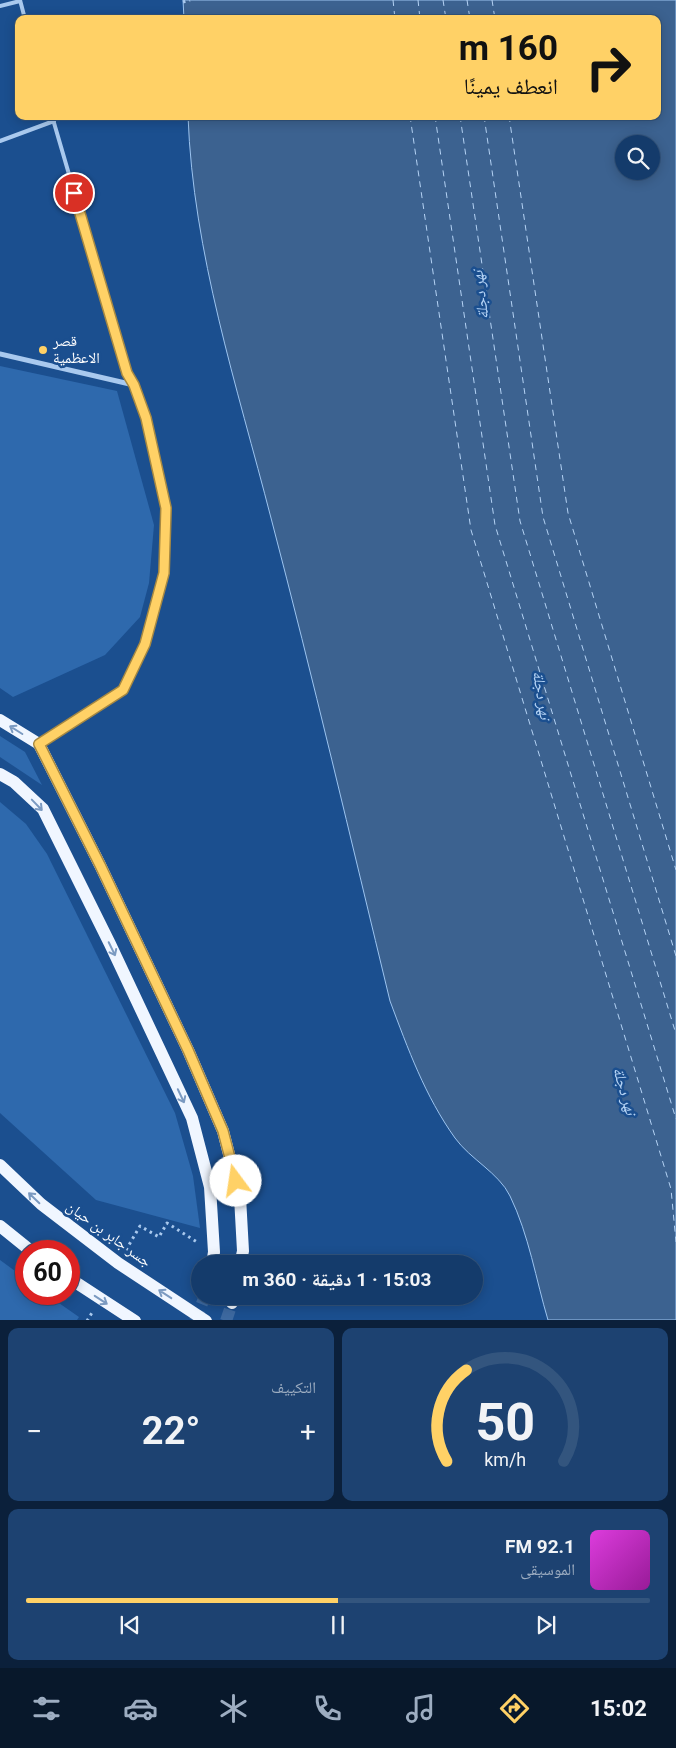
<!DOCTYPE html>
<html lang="ar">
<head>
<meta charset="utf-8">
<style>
	:root { --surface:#143b6b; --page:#1d4271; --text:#f1f3f6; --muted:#9dadc1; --line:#33557e; --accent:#ffd166 }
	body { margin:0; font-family:Roboto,"Noto Naskh Arabic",sans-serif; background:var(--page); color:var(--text); direction:rtl; height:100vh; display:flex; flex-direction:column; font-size:19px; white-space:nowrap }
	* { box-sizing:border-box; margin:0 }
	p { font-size:16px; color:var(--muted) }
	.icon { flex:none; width:28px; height:28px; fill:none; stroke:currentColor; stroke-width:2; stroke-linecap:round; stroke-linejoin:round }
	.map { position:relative; height:1320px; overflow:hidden; direction:ltr }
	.sheet { display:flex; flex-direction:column; gap:8px; padding:8px; background:#0b203b; flex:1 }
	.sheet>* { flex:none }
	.guide { position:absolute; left:15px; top:15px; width:646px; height:105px; border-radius:10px; box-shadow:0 2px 12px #0003,0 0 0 1px var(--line); direction:rtl; background:#ffd166; color:#111; overflow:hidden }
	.fabs { position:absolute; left:615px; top:135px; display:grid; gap:10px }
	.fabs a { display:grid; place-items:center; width:45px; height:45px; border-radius:50%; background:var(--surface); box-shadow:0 2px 12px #0003,0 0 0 1px var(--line); font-size:25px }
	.speed { position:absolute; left:15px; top:1240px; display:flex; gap:10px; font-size:25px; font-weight:700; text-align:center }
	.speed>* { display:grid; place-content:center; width:65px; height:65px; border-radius:50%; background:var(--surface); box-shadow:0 2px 12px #0003,0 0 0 1px var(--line); line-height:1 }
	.speed .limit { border:8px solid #d22; background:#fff; color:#111 }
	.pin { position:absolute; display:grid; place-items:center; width:42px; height:42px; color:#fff; margin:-21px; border:2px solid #fff; border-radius:50%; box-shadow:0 1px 5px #0007 }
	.me { position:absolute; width:55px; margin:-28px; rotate:346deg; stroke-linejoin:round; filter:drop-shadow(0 0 4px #0008) }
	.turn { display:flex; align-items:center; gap:18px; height:105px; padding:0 20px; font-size:22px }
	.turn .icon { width:65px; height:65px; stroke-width:2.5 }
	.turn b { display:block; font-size:35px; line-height:42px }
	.big { font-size:38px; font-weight:700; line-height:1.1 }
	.sheet .tile { flex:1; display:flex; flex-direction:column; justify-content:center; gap:8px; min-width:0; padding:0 18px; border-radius:10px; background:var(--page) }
	.sheet .dial { align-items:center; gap:0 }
	.dial svg { height:130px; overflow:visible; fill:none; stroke:var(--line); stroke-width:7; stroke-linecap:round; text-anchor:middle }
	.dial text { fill:var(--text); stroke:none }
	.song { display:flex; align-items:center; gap:15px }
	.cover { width:60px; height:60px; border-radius:8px; background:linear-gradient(135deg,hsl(300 70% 55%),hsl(300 70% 35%)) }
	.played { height:5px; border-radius:2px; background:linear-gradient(90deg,var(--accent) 50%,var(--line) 50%) }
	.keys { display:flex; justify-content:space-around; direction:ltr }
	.heat { display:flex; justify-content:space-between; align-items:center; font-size:28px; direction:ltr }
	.sheet .tiles { flex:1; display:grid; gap:8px; grid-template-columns:1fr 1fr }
	.tile:last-child { grid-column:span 2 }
	.trip { position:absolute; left:191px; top:1255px; width:292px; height:50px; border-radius:25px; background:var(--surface); box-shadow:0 2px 12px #0003,0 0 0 1px var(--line); font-weight:700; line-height:50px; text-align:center; direction:rtl }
	.tab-bar { display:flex; height:80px; justify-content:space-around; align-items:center; background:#08182b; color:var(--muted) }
	.tab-bar .icon { width:35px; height:35px }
	.tab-bar .selected { color:var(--accent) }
	.tab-bar b { font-size:22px; color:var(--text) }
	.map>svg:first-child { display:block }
</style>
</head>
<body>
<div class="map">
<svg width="676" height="1321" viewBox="0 0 676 1321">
	<rect width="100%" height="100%" fill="#1b4f8f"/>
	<g fill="#2e69ad">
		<polygon points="0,366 117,391 154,525 149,583 140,617 105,655 13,697 0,688"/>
		<polygon points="0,736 25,752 42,785 0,757"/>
		<polygon points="0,802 26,824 47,854 175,1113 193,1176 200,1228 96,1200 0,1113"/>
		<polygon points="0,1260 26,1279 26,1294 46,1294 79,1317 77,1320 0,1320"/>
	</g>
	<path fill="#3c6290" stroke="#9cc4f0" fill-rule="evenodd" d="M 183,0 L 676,0 L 676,1320 L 548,1320 C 536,1280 529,1235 510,1196 C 499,1173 470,1159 455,1138 C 425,1096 408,1049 390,1001 C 351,840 313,678 271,518 C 237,386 193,253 188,116 L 658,116 L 658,19 L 184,19 ZM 624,144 L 651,144 L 651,171 L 624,171 Z"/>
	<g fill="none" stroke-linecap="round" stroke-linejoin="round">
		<g stroke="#b5d3f5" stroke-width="1" stroke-dasharray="6 5" stroke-linecap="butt">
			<polyline points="393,0 395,19"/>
			<polyline points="418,0 420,19"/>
			<polyline points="443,0 446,19"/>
			<polyline points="467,0 470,19"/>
			<polyline points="492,0 495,19"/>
			<polyline points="410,116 471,530 671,1189 676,1242"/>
			<polyline points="435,116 495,525 676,1119"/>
			<polyline points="460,116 520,521 676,1034"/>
			<polyline points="484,116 543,517 676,956"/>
			<polyline points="509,116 568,513 676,870"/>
		</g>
		<g stroke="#3d69a0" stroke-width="12" stroke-dasharray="12 6" stroke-linecap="butt">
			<polyline points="195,1321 205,1296"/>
			<polyline points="226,1321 232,1303"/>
		</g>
		<g stroke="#a9c9ee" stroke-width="3" stroke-dasharray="2.5 4" stroke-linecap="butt">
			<polyline points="183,2 190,0"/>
			<polyline points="126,1250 140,1226 159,1237 167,1223 197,1242"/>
			<polyline points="87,1321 93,1311"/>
		</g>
		<g stroke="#a9c9ee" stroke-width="4">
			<polyline points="20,0 25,19"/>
			<polyline points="0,6 20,1"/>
			<polyline points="0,141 54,121"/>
			<polyline points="41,743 123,690 145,643 164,573 166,508 146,418 134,385 127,373 52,116"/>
		</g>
		<polyline stroke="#a9c9ee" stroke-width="5" points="0,354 134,385"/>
		<g stroke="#f0f6ff" stroke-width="12">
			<polyline points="0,720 39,744 100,865 188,1050 223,1131 240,1197 243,1251 240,1264"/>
			<polyline points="0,774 14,782 43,809 110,944 192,1118 210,1187 214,1252 212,1264"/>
			<polyline points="0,1226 31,1251"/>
			<polyline points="69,1278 135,1321"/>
			<polyline points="232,1303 233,1296"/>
		</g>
		<polyline stroke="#f0f6ff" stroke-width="12" points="0,1165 41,1204 118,1263 206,1321"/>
	</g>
	<defs><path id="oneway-shaft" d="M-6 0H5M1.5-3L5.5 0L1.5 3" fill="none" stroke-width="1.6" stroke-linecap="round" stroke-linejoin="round" transform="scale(1.25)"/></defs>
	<g stroke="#7b9ac1">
		<use href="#oneway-shaft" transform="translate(16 730) rotate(-148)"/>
		<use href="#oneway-shaft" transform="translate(37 805) rotate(46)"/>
		<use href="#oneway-shaft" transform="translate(112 949) rotate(64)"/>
		<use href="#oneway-shaft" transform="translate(181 1096) rotate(65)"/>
		<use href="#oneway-shaft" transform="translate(34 1198) rotate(-136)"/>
		<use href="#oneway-shaft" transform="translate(165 1294) rotate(-147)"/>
		<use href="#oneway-shaft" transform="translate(101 1300) rotate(33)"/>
	</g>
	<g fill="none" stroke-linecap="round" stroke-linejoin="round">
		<g stroke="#a68842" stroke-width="12">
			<polyline id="route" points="74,193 127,373 134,385 146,418 166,508 164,573 145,644 123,690 39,744 100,865 188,1050 223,1131 236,1181"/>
		</g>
		<use href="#route" stroke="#ffd166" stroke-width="9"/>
	</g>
	<circle fill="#ffd166" stroke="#1b4f8f" stroke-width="2" cx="43" cy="350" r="5"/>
	<g text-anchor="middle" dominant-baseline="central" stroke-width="5" stroke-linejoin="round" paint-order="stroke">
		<g font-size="15" fill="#fff" stroke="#1b4f8f" text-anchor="start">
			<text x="53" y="341">قصر<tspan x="53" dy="17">الاعظمية</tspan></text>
		</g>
		<g font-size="15" fill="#fff" stroke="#1b4f8f">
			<text transform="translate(109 1234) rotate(36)">جسر جابر بن حيان</text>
		</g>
		<g font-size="16" font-style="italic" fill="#b5d3f5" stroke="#1b4f8f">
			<text transform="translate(480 295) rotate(-97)">نهر دجلة</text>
			<text transform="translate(542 695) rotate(81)">نهر دجلة</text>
			<text transform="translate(625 1091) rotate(74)">نهر دجلة</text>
		</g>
	</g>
</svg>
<div class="fabs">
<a><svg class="icon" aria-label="search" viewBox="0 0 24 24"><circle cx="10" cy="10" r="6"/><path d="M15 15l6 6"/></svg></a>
</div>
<div class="speed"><div class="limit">60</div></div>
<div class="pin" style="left:74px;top:193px;background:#d93025"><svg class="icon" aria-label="arrive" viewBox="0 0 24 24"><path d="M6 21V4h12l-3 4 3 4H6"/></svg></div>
<svg class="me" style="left:236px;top:1181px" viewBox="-20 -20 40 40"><circle r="19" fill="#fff"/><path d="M0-13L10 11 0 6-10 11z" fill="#ffd166"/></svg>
<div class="trip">15:03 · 1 دقيقة · 360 m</div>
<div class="guide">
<div class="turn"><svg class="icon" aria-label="right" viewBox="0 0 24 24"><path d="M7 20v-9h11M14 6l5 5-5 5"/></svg><div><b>160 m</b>انعطف يمينًا</div></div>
</div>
</div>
<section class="sheet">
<div class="tiles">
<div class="tile dial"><svg viewBox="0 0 100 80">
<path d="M14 69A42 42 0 1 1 86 69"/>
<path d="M14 69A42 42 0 0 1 26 13" stroke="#ffd166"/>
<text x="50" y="56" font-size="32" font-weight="700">50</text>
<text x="50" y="72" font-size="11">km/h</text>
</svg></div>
<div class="tile"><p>التكييف</p>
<div class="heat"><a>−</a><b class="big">22°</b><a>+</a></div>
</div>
<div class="tile">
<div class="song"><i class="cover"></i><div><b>92.1 FM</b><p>الموسيقى</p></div></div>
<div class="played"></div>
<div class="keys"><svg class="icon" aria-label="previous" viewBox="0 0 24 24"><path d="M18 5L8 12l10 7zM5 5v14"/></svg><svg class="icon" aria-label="pause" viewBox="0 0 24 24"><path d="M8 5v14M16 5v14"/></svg><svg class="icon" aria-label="next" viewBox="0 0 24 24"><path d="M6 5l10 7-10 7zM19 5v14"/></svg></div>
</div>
</div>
</section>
<nav class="tab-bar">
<b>15:02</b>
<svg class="icon selected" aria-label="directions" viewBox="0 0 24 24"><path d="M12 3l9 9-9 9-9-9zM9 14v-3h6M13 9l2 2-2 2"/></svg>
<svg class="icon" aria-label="music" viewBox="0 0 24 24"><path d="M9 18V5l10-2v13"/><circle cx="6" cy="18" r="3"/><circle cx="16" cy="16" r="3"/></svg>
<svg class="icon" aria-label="phone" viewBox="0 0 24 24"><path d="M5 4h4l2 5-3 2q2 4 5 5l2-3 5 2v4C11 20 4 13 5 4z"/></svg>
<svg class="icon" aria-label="climate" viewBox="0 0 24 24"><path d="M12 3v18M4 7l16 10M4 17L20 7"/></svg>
<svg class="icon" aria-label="car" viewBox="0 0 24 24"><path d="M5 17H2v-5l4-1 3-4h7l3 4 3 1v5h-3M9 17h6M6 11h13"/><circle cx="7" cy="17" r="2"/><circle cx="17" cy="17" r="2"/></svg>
<svg class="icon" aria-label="filters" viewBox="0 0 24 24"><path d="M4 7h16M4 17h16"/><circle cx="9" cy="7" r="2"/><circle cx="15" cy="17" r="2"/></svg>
</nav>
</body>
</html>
